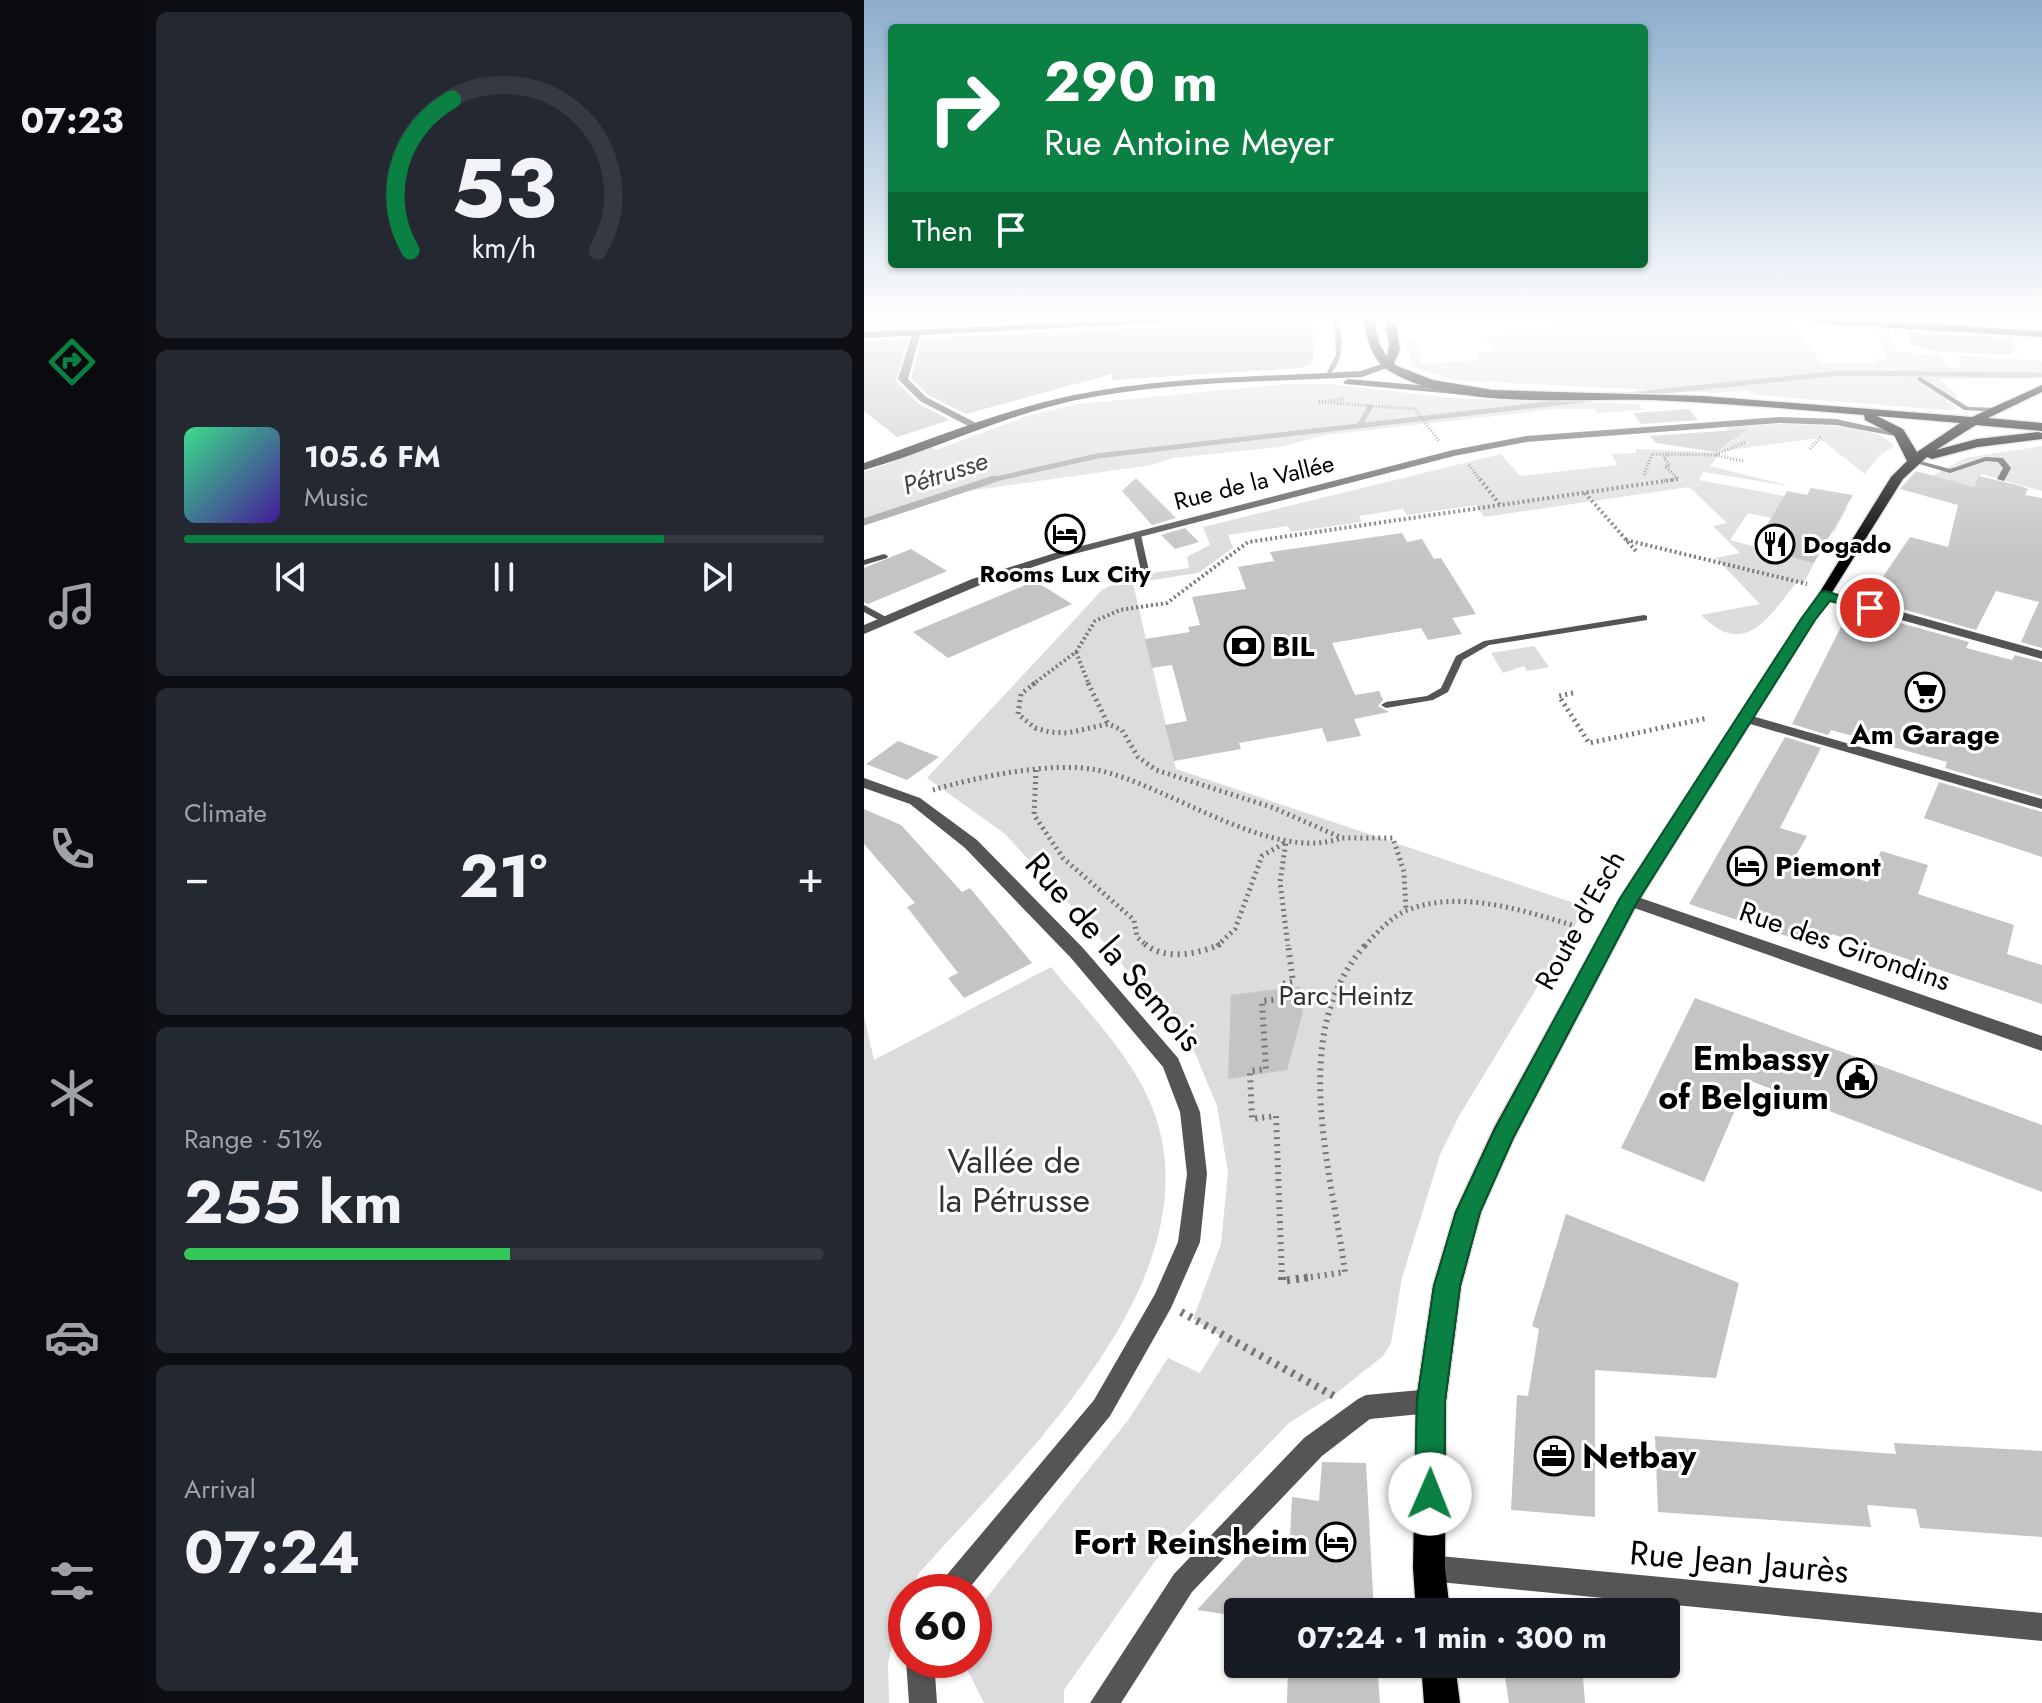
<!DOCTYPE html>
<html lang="en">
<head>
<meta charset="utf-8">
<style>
	:root { --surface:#171b24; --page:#242831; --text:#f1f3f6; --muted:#9ea1a6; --line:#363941; --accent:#0b8043 }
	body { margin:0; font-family:Jost,sans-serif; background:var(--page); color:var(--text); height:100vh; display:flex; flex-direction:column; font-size:30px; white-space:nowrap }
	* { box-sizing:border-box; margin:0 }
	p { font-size:26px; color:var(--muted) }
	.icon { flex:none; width:44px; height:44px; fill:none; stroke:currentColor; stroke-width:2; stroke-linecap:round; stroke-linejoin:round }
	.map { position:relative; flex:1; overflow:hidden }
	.drawer { display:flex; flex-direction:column; gap:12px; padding:12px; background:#0d0f14; width:720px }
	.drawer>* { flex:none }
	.guide { position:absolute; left:24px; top:24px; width:760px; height:244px; border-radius:8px; box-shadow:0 2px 6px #0004; background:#0b8043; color:#fff; overflow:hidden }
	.speed { position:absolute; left:24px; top:1574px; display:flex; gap:16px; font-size:40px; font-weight:700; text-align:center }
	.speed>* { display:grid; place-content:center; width:104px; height:104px; border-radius:50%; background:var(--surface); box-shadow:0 2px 6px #0004; line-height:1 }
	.speed .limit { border:12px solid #d22; background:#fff; color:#111 }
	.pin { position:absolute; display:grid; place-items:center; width:68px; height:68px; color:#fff; margin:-34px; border:4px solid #fff; border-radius:50%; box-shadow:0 2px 8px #0007 }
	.me { position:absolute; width:88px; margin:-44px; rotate:1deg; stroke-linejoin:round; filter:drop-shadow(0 0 6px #0008) }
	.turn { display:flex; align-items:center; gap:28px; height:168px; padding:0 24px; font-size:36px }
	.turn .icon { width:104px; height:104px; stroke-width:2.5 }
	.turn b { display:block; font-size:56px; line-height:68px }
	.then { display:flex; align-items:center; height:76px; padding:0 24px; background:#0003; gap:16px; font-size:30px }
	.big { font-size:60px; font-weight:700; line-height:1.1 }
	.drawer .card { flex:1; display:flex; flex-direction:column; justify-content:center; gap:12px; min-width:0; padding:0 28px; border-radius:12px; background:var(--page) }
	.drawer .dial { align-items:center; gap:0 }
	.dial svg { height:208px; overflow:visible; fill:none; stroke:var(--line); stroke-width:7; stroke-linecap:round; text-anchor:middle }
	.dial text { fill:var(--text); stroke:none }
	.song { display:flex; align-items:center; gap:24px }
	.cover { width:96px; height:96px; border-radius:12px; background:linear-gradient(135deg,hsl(150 70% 55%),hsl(260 70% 35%)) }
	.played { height:8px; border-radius:4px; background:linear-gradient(90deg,var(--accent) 75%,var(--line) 75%) }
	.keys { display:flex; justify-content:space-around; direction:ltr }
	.heat { display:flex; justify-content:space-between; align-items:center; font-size:44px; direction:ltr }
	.charge { height:12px; border-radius:6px; background:linear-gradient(90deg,#34c759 51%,var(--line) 0) }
	.trip { position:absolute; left:360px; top:1598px; width:456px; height:80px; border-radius:8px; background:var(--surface); box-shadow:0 2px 6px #0004; font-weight:700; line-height:80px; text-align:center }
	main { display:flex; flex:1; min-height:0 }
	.dock { display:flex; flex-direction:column; width:144px; justify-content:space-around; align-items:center; background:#090b0e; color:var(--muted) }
	.dock .icon { width:56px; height:56px }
	.dock .selected { color:var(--accent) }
	.dock b { font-size:36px; color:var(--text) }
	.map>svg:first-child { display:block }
</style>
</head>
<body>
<main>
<nav class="dock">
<b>07:23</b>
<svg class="icon selected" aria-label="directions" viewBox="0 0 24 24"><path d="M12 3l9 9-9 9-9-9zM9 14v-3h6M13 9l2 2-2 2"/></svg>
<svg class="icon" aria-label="music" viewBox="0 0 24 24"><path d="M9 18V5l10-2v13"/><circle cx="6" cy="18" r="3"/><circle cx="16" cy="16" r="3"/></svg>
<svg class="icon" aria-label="phone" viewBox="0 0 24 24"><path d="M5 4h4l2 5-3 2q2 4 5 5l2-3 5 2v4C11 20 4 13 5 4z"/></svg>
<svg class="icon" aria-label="climate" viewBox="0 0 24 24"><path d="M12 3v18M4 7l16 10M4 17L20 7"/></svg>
<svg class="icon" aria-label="car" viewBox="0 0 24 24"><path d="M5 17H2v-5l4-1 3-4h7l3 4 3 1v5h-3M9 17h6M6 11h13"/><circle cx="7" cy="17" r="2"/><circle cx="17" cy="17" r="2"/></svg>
<svg class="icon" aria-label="filters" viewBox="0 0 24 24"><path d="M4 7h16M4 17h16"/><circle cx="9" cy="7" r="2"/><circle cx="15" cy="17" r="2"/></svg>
</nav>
<section class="drawer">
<div class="card dial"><svg viewBox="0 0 100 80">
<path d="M14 69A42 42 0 1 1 86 69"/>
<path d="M14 69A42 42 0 0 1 30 11" stroke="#0b8043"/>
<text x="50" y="56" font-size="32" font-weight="700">53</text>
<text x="50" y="72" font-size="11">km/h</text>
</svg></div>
<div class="card">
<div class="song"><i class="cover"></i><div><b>105.6 FM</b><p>Music</p></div></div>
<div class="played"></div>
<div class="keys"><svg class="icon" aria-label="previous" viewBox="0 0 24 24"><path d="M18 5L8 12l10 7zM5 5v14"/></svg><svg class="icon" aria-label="pause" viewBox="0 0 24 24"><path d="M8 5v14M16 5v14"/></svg><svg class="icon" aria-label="next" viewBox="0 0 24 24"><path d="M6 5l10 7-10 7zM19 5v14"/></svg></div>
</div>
<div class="card"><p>Climate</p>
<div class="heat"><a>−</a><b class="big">21°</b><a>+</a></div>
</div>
<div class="card"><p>Range · 51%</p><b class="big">255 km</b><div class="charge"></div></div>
<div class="card"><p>Arrival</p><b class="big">07:24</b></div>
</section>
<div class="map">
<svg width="1178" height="1703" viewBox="0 0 1178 1703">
	<rect width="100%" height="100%" fill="#fff"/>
	<g fill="#dcdcdc">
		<polygon points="716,320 928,324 957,363 1013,363 1012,358 1023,362 1016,336 1001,327 1025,329 1033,352 1076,355 1085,368 1097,367 1095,356 1178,361 1178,373 1167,379 1076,379 1095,397 1082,401 1094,409 1080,410 892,395 883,390 850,393 586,380 548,366 542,342 552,342 558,364 615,360 613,352 631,351 628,345 612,337 667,333 660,328 718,324"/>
		<polygon points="421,384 464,384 588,398 774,404 779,410 733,413 731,409 693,409 461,435 416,447 309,458 288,465 76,495 0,522 0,472 67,447 72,450 163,416 214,404"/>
		<path d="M 915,424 C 941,425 1014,423 1030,446 L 1014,457 L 1001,474 L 955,438 L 858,451 L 846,466 L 926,486 L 839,472 L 835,480 L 983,508 L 970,532 L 884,513 L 866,540 L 950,563 L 940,583 L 933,582 C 905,616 882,660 837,615 L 896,604 L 852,558 L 876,553 L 849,526 L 863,523 L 825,487 L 620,517 L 612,505 L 543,515 L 539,509 L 495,516 L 498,522 L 427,532 L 424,526 L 364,535 L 369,548 L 334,573 L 269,583 L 312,769 L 722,907 L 595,1116 L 576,1155 L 538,1278 L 527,1343 L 519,1356 L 470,1395 L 426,1422 L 291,1561 L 200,1690 L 200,1703 L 120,1703 L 101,1665 L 101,1660 L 110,1660 L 112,1611 L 265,1419 L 304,1358 L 336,1373 L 358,1337 L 329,1319 L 357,1244 L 364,1172 L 353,1106 L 331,1053 L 239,941 L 141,834 L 63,778 L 238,590 L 266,576 L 325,568 L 323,557 L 346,545 L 339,527 L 637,454 L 656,476 L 754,465 L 747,454 L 772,453 L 772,449 L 852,452 L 870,440 L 862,427 Z"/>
		<polygon points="1178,446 1178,491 1117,474 1110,487 1068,476 1101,458"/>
		<polygon points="670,646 685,667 663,671 660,666 639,673 627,653"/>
		<path d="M 187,967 C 225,1014 275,1062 293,1121 C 344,1287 154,1462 55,1573 L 46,1592 L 42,1592 L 24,1663 L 25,1703 L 0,1703 L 0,1016 L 10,1060 Z"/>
	</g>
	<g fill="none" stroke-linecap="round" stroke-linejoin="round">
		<g stroke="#a3a3a3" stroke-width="5">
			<polyline points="763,395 976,373 1178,375"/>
			<polyline points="496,425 506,407"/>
			<polyline points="123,481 233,456 728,399"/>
		</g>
		<polyline stroke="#a3a3a3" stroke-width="7" points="0,522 130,479"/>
	</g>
	<g fill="#c4c4c4">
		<polygon points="0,320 191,320 0,329"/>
		<polygon points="449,321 449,363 437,368 248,380 248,374 102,414 64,395 47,378 58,338"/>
		<polygon points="1044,332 1147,338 1152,352 1147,351 1149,355 1072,351 1047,344"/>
		<polygon points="44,339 32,381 55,404 86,420 33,437 0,411 0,341"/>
		<polygon points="825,409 834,420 777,424 769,413"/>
		<polygon points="884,429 852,452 792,443 786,436"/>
		<polygon points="1052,471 1110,487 1115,476 1157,486 1164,489 1161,495 1178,498 1178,648 1157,642 1175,602 1132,591 1112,630 1004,599 1046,537 1084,547 1094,505 1036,489"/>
		<polygon points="272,478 312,518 288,525 258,491"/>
		<polygon points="947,488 989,495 950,563 890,547 923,491 943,495"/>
		<polygon points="321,528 335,542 311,549 297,535"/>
		<polygon points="538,533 543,542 558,539 570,559 577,558 612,614 588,618 598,634 564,640 557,628 468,643 491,695 515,691 519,700 514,706 525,712 490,719 497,736 463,742 458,728 375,743 377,749 310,761 301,725 323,721 308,665 288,668 281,639 326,632 324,627 336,625 328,597 382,589 374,567 410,561 406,552"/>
		<polygon points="47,549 83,571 4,604 0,602 0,568"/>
		<polygon points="171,581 208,604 84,658 49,632"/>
		<polygon points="996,612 1105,642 1102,648 1148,660 1151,655 1178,662 1178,796 1081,768 1083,762 967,730 964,735 928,724 982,617 991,619"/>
		<polygon points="921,737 957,748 916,828 943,836 930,859 1004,882 1017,851 1064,865 1054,894 1150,925 1143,954 1178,965 1178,1004 968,934 962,949 825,904"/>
		<polygon points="34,741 75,757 43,780 2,764"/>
		<polygon points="1075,782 1178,812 1178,857 1060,818"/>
		<polygon points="0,809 37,825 98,892 106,888 168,963 100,998 84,978 94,973 43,907 51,903 0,844"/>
		<polygon points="436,986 439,1012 423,1070 364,1079 367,995"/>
		<polygon points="831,998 1178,1125 1178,1192 884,1080 840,1182 757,1148"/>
		<polygon points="702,1214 875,1283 852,1378 731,1370 731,1517 647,1510 653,1395 664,1396 675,1329 668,1326"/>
		<polygon points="791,1436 1032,1454 1030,1443 1178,1451 1178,1537 1056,1528 1052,1509 1003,1505 1007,1527 794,1512"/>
		<polygon points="458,1462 502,1463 510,1612 374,1612 374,1616 333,1610 388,1550 425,1555 428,1497 455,1501"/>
		<polygon points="424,1664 513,1664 516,1703 423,1703"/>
		<polygon points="639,1664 718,1664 721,1703 645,1703"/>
	</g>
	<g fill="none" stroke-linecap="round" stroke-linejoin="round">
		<g stroke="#dbdbdb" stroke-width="3">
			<g id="primary">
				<path d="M 500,320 L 510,320 L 516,345 L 523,357 L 525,344 L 521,320 L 531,320 L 536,349 L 530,364 L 533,366 L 569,380 L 629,390 L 839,396 L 1108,417 L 1178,385 L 1178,392 L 1124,418 L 1178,423 L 1178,431 L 1112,425 L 1072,450 L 1113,439 L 1174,432 L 1178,433 L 1178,439 L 1114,447 L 1068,459 L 1063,457 L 1039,479 L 774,902 L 650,1138 L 617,1212 L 597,1286 L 582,1401 L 581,1568 L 586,1612 L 552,1612 L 549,1568 L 552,1401 L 569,1286 L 591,1212 L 630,1128 L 758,895 L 954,595 L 1027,477 L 1043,461 L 1030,435 L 1001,420 L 1000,415 C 929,409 858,403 787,400 C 712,398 592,410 527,372 C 508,361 503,341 500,320 ZM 1013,416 L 1096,423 L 1053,452 L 1039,429 Z"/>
				<polygon points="943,320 1002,320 1178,331 1178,337 948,323"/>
				<polygon points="557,1664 591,1664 596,1703 560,1703"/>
			</g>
		</g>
		<g stroke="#777" stroke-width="3" stroke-dasharray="1 2" stroke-linecap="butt">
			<polyline points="480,399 454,402 551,409 575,441"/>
			<polyline points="946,449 957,437"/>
			<polyline points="803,455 800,458 806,466 801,466 814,479"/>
			<polyline points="879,461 851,455 882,442"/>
			<polyline points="605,465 617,481"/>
			<polyline points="780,475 788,454 851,455"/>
			<polyline points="800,481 814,479"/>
		</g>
		<g stroke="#777" stroke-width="4" stroke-dasharray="2 3" stroke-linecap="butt">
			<polyline points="616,479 636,505"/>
			<polyline points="721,493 772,551"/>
			<polyline points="762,540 943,584"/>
			<polyline points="212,652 225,685"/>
			<polyline points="168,685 212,652 231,621 256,610 303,603 384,542 814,479"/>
		</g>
		<g stroke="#777" stroke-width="5" stroke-dasharray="2 4" stroke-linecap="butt">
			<polyline points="171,683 157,694 154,714 171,728 186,732 203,733 244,724 258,730 274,757 292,770 410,808 478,838 529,838 540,872 542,911"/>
			<polyline points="224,683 244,724"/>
			<polyline points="709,693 695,696 725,743 844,718"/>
			<polyline points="172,770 170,815 199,858 270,920 273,937 283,946"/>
			<path d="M 69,790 C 112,777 189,761 233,770 C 303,784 409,864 477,838"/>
			<polyline points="353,946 371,929 398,856 422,842 416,882 424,946"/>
			<path d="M 501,946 C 512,933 528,916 544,910 C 596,889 661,911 711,926"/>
		</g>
		<g stroke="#777" stroke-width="6" stroke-dasharray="2 5" stroke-linecap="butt">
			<path d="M 281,944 C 300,961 335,954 357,944"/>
			<polyline points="418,1279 412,1116 388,1119 386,1071 402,1069 398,1001 418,999 417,984 429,982 424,944"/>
			<path d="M 433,1279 L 481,1272 C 467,1167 423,1032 502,944"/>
		</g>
		<g stroke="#777" stroke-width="8" stroke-dasharray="3 6" stroke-linecap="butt">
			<polyline points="418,1277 418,1281 447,1277"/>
			<polyline points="317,1312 470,1396"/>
		</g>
		<g fill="#555" fill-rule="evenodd">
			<path d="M 470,320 L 476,320 C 477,342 482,357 466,374 L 463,372 L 472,355 Z"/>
			<polygon points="1056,377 1104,407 1133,408 1136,410 1133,412 1100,410 1054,380 1053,379"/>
			<polygon points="1121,457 1139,458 1147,468 1140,481 1133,479 1139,468 1134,462 1122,461 1086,473 1045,461 1049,459 1086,469"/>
			<polygon points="270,533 277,535 285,571 284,573 281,573 277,571 269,535"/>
			<polygon points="20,554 24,556 23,558 0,565 0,560"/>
			<polygon points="0,605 24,618 25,620 21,623 18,622 0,612"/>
			<polygon points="780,615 783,616 783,620 625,645 599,660 584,692 569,700 522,708 517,705 522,702 563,696 577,688 592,656 620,641"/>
		</g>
		<g fill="#555" fill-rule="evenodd">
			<polygon points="53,329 57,332 44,379 62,397 116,425 116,429 110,429 56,401 34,379 49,332"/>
			<polygon points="915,417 972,419 1041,434 1036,437 972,425 915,423 662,442 590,456 202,556 116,585 0,634 0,625 108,579 194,552 589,450 662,436"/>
			<polygon points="962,591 1178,651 1178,659 958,598 958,592"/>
			<polygon points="881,714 1178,799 1178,809 876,721 874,718 876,715"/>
			<polygon points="0,778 56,798 113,840 219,948 314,1058 336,1112 343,1174 336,1242 307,1308 246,1416 102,1592 72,1592 76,1583 230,1400 291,1294 314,1242 323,1174 316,1112 299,1067 207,958 101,848 46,804 0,788"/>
			<polygon points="765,894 1178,1036 1178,1051 759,904 757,900"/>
			<polygon points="567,1389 575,1393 579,1401 575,1409 567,1413 506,1419 458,1456 328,1592 257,1703 226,1703 310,1574 440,1438 494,1399 502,1395"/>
			<polygon points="565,1555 1178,1613 1178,1641 565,1581 556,1577 552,1568 556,1559"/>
			<polygon points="42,1660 70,1660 73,1703 45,1703"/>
		</g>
		<g fill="#222" fill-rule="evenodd">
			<polygon points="260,320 321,320 317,322 0,338 0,332"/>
			<path d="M 523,362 L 527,365 L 526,367 L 498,377 C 401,382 302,381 208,401 C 136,417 70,450 0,470 L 0,463 C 69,438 138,410 210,395 C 304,376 401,377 497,371 Z"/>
			<polygon points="484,379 601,389 606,392 601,395 481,384 479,382"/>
		</g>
		<use href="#primary" fill="#000" fill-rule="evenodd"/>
	</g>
	<linearGradient id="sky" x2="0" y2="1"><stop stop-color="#8cadcc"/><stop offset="0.57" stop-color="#fff"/><stop offset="1" stop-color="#fff" stop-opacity="0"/></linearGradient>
	<rect width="1178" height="559" fill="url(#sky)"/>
	<polygon fill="#0b8043" stroke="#07532c" stroke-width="2" points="962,591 1013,608 1006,612 966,601 951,620 773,902 649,1138 616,1212 596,1286 581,1401 580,1494 576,1504 566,1509 555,1504 551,1494 553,1401 570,1286 592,1212 631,1129 755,900 937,619 957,592"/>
	<defs>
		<g id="hotel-ring" transform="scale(2)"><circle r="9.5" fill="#fff" stroke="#000" stroke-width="1.5"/><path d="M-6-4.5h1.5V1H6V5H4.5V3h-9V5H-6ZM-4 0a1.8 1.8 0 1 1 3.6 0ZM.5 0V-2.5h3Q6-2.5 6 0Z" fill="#000"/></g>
		<g id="restaurant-ring" transform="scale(2)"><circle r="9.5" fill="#fff" stroke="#000" stroke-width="1.5"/><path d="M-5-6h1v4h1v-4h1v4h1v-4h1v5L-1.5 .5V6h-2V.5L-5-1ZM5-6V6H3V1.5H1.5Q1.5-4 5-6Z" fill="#000"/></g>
		<g id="bank-ring" transform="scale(2)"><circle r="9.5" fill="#fff" stroke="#000" stroke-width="1.5"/><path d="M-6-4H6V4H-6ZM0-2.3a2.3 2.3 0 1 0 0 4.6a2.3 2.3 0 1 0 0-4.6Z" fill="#000"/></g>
		<g id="supermarket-ring" transform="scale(2)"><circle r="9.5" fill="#fff" stroke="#000" stroke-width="1.5"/><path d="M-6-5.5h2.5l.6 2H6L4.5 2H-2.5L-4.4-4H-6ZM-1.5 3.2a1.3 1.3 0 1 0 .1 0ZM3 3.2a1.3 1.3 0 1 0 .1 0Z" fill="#000"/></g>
		<g id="civic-ring" transform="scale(2)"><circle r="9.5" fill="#fff" stroke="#000" stroke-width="1.5"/><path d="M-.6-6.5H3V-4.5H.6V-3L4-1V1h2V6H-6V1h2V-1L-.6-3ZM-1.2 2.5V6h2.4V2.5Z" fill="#000"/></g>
		<g id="office-ring" transform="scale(2)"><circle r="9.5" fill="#fff" stroke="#000" stroke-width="1.5"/><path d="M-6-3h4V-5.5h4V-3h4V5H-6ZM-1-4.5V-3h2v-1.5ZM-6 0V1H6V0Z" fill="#000"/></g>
	</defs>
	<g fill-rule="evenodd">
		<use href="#hotel-ring" x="201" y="534"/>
		<use href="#restaurant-ring" x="911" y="544"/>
		<use href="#bank-ring" x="380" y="646"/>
		<use href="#supermarket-ring" x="1061" y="692"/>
		<use href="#hotel-ring" x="883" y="866"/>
		<use href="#civic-ring" x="993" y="1078"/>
		<use href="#office-ring" x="690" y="1456"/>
		<use href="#hotel-ring" x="472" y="1542"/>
	</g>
	<g text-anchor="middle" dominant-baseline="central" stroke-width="6" stroke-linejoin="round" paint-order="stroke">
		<g font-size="24" fill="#000" stroke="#fff">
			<text transform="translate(390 482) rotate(-14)">Rue de la Vallée</text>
		</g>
		<g font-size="24" font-weight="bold" fill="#000" stroke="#fff" text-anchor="start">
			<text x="939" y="544">Dogado</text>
			<text x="201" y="573" text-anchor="middle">Rooms Lux City</text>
		</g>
		<g font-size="26" font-style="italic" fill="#444" stroke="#fff">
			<text transform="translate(81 473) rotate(-18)">Pétrusse</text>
		</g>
		<g font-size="28" font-weight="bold" fill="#000" stroke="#fff" text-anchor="start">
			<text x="408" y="646">BIL</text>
			<text x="1061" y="734" text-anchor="middle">Am Garage</text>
			<text x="911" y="866">Piemont</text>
		</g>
		<g font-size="28" fill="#000" stroke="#fff">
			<text transform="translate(716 920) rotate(-61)">Route d'Esch</text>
			<text transform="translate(981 946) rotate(19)">Rue des Girondins</text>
		</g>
		<g font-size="28" fill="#333" stroke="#fff">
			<text x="482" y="995">Parc Heintz</text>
		</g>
		<g font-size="34" fill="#000" stroke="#fff">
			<text transform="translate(250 952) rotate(49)">Rue de la Semois</text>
			<text transform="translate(875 1562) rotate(5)">Rue Jean Jaurès</text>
		</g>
		<g font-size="34" font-weight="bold" fill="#000" stroke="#fff" text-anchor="end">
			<text x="965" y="1058">Embassy<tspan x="965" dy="39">of Belgium</tspan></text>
			<text x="718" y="1456" text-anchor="start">Netbay</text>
			<text x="444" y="1542">Fort Reinsheim</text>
		</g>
		<g font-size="34" fill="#333" stroke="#fff">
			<text x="150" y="1161">Vallée de<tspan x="150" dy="39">la Pétrusse</tspan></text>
		</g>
	</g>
</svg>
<div class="speed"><div class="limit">60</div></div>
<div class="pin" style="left:1006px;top:608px;background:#d93025"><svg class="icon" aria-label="arrive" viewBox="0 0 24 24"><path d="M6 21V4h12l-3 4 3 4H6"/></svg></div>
<svg class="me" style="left:566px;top:1494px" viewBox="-20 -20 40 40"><circle r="19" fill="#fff"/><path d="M0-13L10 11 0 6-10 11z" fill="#0b8043"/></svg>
<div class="trip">07:24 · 1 min · 300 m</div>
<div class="guide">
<div class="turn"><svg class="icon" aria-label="right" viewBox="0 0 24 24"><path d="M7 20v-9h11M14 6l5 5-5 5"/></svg><div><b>290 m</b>Rue Antoine Meyer</div></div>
<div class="then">Then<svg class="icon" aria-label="arrive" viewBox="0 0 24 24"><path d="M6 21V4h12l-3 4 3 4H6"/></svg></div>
</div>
</div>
</main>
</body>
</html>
